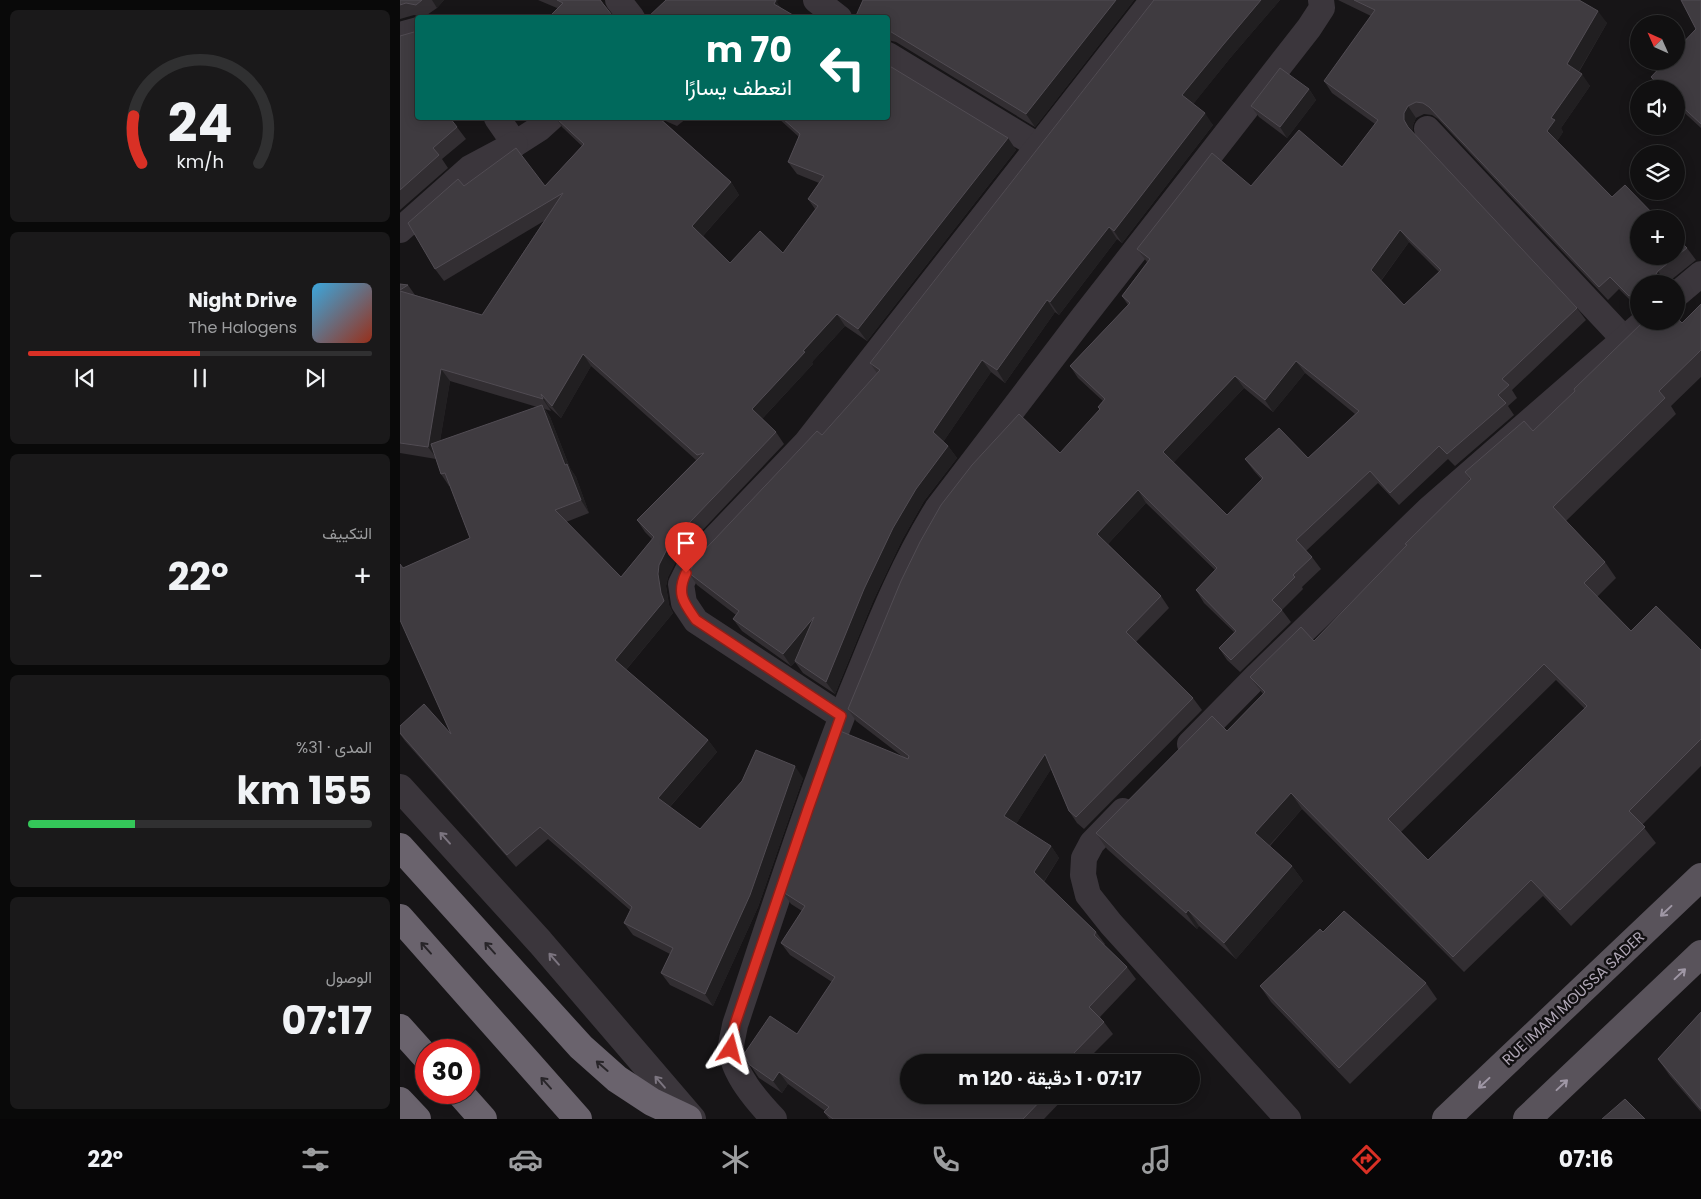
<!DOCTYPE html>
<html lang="ar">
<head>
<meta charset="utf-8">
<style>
	:root { --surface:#111011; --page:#1a191a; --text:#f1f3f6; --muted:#9c9d9f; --line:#303031; --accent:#d93025 }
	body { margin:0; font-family:Poppins,Vazirmatn,sans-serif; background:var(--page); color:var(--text); direction:rtl; height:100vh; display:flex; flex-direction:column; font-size:19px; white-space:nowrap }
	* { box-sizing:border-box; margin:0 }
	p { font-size:16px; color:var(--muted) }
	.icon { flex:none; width:28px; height:28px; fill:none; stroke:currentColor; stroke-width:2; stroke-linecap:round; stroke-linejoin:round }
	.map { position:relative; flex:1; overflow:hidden; direction:ltr }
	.drawer { display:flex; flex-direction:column; gap:10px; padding:10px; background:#090909; width:400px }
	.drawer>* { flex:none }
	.banner { position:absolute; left:15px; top:15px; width:475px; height:105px; border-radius:5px; box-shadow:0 2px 12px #0003,0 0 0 1px var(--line); direction:rtl; background:#00695c; color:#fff; overflow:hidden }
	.needle { width:32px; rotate:315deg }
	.buttons { position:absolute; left:1230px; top:15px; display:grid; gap:10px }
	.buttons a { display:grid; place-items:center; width:55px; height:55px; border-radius:50%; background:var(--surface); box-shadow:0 2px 12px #0003,0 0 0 1px var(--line); font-size:25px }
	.speed { position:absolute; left:15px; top:1039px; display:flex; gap:10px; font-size:25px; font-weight:700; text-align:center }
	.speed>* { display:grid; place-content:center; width:65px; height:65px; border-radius:50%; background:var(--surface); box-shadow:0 2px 12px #0003,0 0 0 1px var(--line); line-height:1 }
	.speed .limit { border:8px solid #d22; background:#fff; color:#111 }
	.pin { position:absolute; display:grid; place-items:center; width:42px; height:42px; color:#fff; margin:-51px -21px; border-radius:50% 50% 50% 0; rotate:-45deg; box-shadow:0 0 5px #0007 }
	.pin .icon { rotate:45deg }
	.me { position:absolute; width:55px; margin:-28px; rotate:9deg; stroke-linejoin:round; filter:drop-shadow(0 0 4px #0008) }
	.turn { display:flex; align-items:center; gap:18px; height:105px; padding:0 15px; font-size:22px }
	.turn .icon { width:65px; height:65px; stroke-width:2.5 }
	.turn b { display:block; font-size:35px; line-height:42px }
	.big { font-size:38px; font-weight:700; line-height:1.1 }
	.drawer .widget { flex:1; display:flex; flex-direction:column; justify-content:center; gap:8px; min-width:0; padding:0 18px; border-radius:8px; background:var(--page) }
	.drawer .dial { align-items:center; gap:0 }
	.dial svg { height:130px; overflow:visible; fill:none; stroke:var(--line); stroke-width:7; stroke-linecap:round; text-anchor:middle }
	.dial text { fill:var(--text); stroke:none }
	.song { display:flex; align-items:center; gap:15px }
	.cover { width:60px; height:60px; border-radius:8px; background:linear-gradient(135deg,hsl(200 70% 55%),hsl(10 70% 35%)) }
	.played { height:5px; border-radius:2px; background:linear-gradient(90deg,var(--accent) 50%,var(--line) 50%) }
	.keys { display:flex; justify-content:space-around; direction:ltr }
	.heat { display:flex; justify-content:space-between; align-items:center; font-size:28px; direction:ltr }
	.charge { height:8px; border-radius:4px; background:linear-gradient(90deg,#34c759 31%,var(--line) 0) }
	.trip { position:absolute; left:500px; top:1054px; width:300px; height:50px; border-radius:25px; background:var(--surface); box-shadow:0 2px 12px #0003,0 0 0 1px var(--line); font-weight:700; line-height:50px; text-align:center; direction:rtl }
	.menu { display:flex; height:80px; justify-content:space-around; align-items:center; background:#070607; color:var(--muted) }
	.menu .icon { width:35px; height:35px }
	.menu .current { color:var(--accent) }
	.menu b { font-size:22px; color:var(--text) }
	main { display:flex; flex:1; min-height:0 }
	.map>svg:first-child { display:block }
</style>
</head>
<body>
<main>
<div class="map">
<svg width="1301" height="1119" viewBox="0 0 1301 1119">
	<rect width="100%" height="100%" fill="#171517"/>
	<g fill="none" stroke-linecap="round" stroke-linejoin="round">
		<g stroke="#3b363c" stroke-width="26">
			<polyline points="218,0 232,18"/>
			<polyline points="416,0 439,18"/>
			<polyline points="0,35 18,30"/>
			<polyline points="488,55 638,146"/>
			<polyline points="97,118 115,144 140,128 151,118"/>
			<polyline points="1027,129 1224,339"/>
			<polyline points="0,230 70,168 115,144"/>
			<polyline points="1276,295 1301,274"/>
			<polyline points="441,716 296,621 284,603 281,584 292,562 406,443 753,0"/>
			<polyline points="790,744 858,675 1029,509 1245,321"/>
			<polyline points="723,811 692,843 684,858 683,875 688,895 711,924 888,1119"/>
			<path d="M 374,1119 C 357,1101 333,1074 331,1048 C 331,1041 334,1032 335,1025 C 375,905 413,785 461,669 C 483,614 506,559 537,509 L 681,320 L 909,28 L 922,8 L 921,0"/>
		</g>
		<polyline stroke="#3b363c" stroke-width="28" points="0,788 140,942 292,1119"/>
		<g stroke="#59535b" stroke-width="28">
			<polyline points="1046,1119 1301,877"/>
			<polyline points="1127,1119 1301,954"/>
		</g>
		<g stroke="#6a636d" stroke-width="28">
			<polyline points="0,847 181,1047 217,1079 252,1102 288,1119"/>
			<polyline points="0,918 178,1119"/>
			<polyline points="0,1028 26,1057"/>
			<polyline points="59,1092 83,1119"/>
			<polyline points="0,1101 17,1119"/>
		</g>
	</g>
	<g fill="#322e32" fill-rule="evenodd">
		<polygon points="0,0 44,0 37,8 24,17 14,15 0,19"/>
		<polygon points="138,0 201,0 203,3 157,8"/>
		<polygon points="734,0 635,127 496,42 488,40 488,18"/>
		<polygon points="754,0 880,0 831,57 793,104 813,125 722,243 717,239 659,315 655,312 605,383 591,372 543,442 548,446 557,458 524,501 502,540 473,601 435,694 403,673 395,662 391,666 342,631 333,619 336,615 297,585 289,573 422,435 477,373 470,363"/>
		<path d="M 938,0 L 1179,0 L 1207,23 L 1179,72 L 1190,86 L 1161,128 L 1163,132 L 1157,141 L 1212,197 L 1287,248 L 1296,260 L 1266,284 L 1239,284 L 1239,308 L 1238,308 L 1219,289 L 1208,300 L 1038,119 L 1032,115 L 1024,114 L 1016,118 L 1013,125 L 1012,132 L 1177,308 L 1186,320 L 1112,390 L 1117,398 L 1108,406 L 1114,415 L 1055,466 L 1048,459 L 999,505 L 978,483 L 906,551 L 912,557 L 921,569 L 902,587 L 903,589 L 882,610 L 891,622 L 840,672 L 827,660 L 819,648 L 834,632 L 804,603 L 796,590 L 815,570 L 746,503 L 708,544 L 761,596 L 769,608 L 736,642 L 793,698 L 802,710 L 684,829 L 677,823 L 669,811 L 651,769 L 616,824 L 651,846 L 659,858 L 644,882 L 696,932 L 705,944 L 704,945 L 727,967 L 736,979 L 700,1017 L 704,1022 L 713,1034 L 685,1062 L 509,1062 L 509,1095 L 667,1095 L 644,1119 L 429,1119 L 424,1112 L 425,1111 L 388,1084 L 382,1093 L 359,1078 L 350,1065 L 397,1034 L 432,982 L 390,955 L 381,943 L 402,911 L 391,904 L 383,892 L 503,757 L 456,721 L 448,709 L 660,453 L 700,410 L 698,407 L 703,401 L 678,378 L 670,366 L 728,305 L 722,296 L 747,262 L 737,249 L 851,186 L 942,167 L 975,124 L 932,93 L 924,81 L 971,16 ZM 1009,242 L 1039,272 L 1004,305 L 981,281 ZM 905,373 L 955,414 L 908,458 L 845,459 L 854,471 L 862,480 L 827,515 L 773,463 L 844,388 L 873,412 Z"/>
		<polygon points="1301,0 1301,128 1276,105 1276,89 1259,89 1251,77 1296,29"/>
		<polygon points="0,36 18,118 57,127 66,139 42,159 48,168 0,210"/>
		<polygon points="909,89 916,100 887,138 859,117 851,106"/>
		<path d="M 156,118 L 287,118 L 277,126 L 261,119 L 331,182 L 339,195 L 303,236 L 330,263 L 383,253 L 415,209 L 408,199 L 419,183 L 397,174 L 388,162 L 399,137 L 378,118 L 488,118 L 608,138 L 616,150 L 467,341 L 445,326 L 412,362 L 413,364 L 362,419 L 376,432 L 384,444 L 279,555 L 268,577 L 266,586 L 269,605 L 273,613 L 226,670 L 308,740 L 317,752 L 270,807 L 300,829 L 403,778 L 358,907 L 313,1006 L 270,985 L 261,973 L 270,954 L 233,935 L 224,923 L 230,910 L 148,839 L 116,867 L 5,741 L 0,734 L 0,726 L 51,734 L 3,568 L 70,538 L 50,486 L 49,486 L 41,474 L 36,459 L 0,453 L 0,284 L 8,285 L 15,295 L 82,315 L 144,221 L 44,281 L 35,269 L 64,186 L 145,186 L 182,146 L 162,127 ZM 191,366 L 296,460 L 237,520 L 245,532 L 252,539 L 221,577 L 166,522 L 189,513 L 176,477 L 170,468 L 150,417 L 145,409 L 151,411 L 149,407 L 161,418 ZM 50,381 L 137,407 L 40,441 Z"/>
		<path d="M 1301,304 L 1301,377 L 1271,406 L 1276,414 L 1166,521 L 1205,562 L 1216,578 L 1197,597 L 1231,631 L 1301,650 L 1301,766 L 1242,825 L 1256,843 L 1171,926 L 1143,896 L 1064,972 L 902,809 L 870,846 L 892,866 L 903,881 L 836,959 L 799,926 L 797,929 L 707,849 L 696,833 L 827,731 L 863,694 L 850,677 L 914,641 L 1070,480 L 1065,472 L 1133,431 L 1282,323 ZM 1156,680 L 1185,709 L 1028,860 L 1001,832 Z"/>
		<polygon points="923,932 1026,983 1037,999 950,1084 871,1002 860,986"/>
		<polygon points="1301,1012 1301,1112 1270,1076 1258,1059"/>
	</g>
	<g fill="#211f21">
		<polygon points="32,0 44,0 37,8"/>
		<polygon points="370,0 379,0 377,2 384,12"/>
		<polygon points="716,0 734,0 635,127 626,114"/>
		<polygon points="861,0 880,0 831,57 791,107 782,95 823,45"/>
		<polygon points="1198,11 1207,23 1176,76 1167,64"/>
		<polygon points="1182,74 1190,86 1161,128 1163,132 1156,143 1147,131 1151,118"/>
		<polygon points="909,89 916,100 887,138 880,127"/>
		<polygon points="1008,106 1016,118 1013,125 1012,132 1008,127 1004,120 1004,113"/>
		<polygon points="805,113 813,125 722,243 714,231"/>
		<polygon points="608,138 616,150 467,341 458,329"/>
		<polygon points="331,182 339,195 301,238 292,226"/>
		<polygon points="709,227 717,239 659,315 650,302"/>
		<polygon points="1000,230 1009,242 979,283 971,270"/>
		<polygon points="1258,271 1266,284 1254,284 1253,283 1254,277"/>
		<polygon points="647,300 655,312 605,383 597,370"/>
		<polygon points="437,314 445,326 412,362 413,364 360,421 352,409"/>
		<polygon points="183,354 191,366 161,418 152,406"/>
		<polygon points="582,360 591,372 541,445 533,432"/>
		<polygon points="896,361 905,373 873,412 865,400"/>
		<polygon points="41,369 50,381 37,459 28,447"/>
		<polygon points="835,376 844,388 771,465 763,452"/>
		<polygon points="141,394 149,407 151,411 143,399"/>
		<polygon points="142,405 150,417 170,468 176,477 189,513 181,500 165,465"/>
		<polygon points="548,446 557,458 524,501 502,540 473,601 435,694 426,682 464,589 493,528 516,489"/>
		<polygon points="738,490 746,503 706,546 697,534"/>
		<polygon points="270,543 279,555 268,577 266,586 269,605 273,613 224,672 215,660 261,593 258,574 259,565"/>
		<polygon points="414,617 423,629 391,666 383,654"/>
		<polygon points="308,740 317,752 267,810 258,798"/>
		<polygon points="645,754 653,766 613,829 604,816"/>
		<polygon points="395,766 403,778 358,907 313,1006 305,994"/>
		<polygon points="891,793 902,809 866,849 855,833"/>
		<polygon points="651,846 659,858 642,884 634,872"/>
		<polygon points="892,866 903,881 836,959 824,943"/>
		<polygon points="788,910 799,926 797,929 786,913"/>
		<polygon points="379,1072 388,1084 382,1093 373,1081"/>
	</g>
	<g fill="#3f3b40" stroke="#514c53" fill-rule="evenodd">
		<polygon points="0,0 22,0 16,5 6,3 0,5"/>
		<polygon points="157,0 200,0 212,15 215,18 148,18 163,3"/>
		<polygon points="266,0 376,0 374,4 398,18 247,18"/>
		<polygon points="463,0 716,0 626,114 488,30 488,18 455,18"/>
		<polygon points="754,0 861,0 823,45 782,95 805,113 714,231 709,227 650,302 647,300 597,370 582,360 533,432 548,446 516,489 493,528 464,589 426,682 395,661 414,617 383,654 333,619 339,611 289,573 296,559 417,431 422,435 480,370 470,363"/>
		<path d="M 954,0 L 1179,0 L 1198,11 L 1167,64 L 1182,74 L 1151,118 L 1155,120 L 1147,131 L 1212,197 L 1225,185 L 1258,219 L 1239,219 L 1239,256 L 1276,256 L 1276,237 L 1287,248 L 1258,271 L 1254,277 L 1253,283 L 1252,284 L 1239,284 L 1239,294 L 1234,294 L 1229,296 L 1210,277 L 1199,287 L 1029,107 L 1023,103 L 1016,102 L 1008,106 L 1004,113 L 1004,120 L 1008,127 L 1177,308 L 1102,379 L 1109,385 L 1098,395 L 1106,403 L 1047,454 L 1039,446 L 990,493 L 970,471 L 896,540 L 912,557 L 893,575 L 895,577 L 872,600 L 882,610 L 831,660 L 819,648 L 836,631 L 796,590 L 817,568 L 738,490 L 697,534 L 761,596 L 726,632 L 793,698 L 676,817 L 669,811 L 645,754 L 604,816 L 651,846 L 634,872 L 696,932 L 694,935 L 727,967 L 689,1007 L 704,1022 L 671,1056 L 678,1062 L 509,1062 L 509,1095 L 646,1095 L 623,1119 L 433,1119 L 424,1112 L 429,1107 L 379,1072 L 373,1081 L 350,1065 L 344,1054 L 370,1016 L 397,1034 L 435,977 L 381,943 L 405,906 L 383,892 L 416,794 L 440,731 L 508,759 L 509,756 L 448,709 L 501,581 L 520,542 L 541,505 L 572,465 L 619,414 L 660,453 L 700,409 L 698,407 L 705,399 L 670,366 L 730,303 L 722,296 L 750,259 L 737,249 L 812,153 L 851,186 L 899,130 L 942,167 L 978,120 L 924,81 L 975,10 ZM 1000,230 L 1041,270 L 1004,305 L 971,270 ZM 896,361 L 959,411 L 908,458 L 879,428 L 845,459 L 863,478 L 827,515 L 763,452 L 835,376 L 865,400 Z"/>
		<polygon points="1281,0 1301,0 1301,124 1276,101 1276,89 1263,89 1251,77 1266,61 1276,61 1276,50 1296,29"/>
		<polygon points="18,30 18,118 50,118 57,127 33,148 39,155 0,190 0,36 14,32"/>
		<polygon points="488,65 608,138 458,329 437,314 403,351 405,352 352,409 376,432 270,543 259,565 258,574 261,593 264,601 215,660 308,740 258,798 300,829 342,781 356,750 395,766 350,895 305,994 261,973 273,948 224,923 232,907 140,827 107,855 0,733 0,726 24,704 51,734 0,620 0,564 3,568 70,538 45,473 41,474 31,444 142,405 165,465 167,464 181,500 155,510 221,577 254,537 237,520 304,453 297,455 183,354 152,406 141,394 143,399 41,369 28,447 0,443 0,291 82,315 163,193 35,269 8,223 58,179 64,186 116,148 145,186 184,144 156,118 259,118 331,182 292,226 330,263 360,231 383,253 418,206 408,199 424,176 388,162 400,134 382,118 488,118"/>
		<polygon points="880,68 909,89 880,127 851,106"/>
		<polygon points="0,284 8,285 0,290"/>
		<path d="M 1301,304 L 1301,350 L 1259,391 L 1265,398 L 1153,507 L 1205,562 L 1184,583 L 1231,631 L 1256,606 L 1301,650 L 1301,739 L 1229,811 L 1245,827 L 1160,910 L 1131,880 L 1053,957 L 891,793 L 855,833 L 892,866 L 824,943 L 788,910 L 786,913 L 696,833 L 812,716 L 827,731 L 865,692 L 850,677 L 901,627 L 914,641 L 1007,545 L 1005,544 L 1071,479 L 1065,472 L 1124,421 L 1133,431 L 1175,391 L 1174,389 L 1244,321 L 1276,321 L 1276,317 L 1282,323 ZM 1144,664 L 1187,706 L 1028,860 L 988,819 Z"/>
		<polygon points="944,911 1026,983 939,1068 860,986 920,929 923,932"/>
		<polygon points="1301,1012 1301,1109 1258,1059"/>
		<polygon points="1225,1099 1245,1119 1202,1119"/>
	</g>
	<defs><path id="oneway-shaft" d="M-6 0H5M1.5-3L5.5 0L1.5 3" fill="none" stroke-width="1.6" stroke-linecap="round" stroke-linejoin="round" transform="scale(1.25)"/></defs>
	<g stroke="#7c7580">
		<use href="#oneway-shaft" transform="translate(45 838) rotate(-132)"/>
		<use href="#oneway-shaft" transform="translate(154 959) rotate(-131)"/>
		<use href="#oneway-shaft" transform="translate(260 1082) rotate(-131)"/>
	</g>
	<g stroke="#9f97a5">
		<use href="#oneway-shaft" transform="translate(1266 911) rotate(137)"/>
		<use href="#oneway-shaft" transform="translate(1280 974) rotate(-43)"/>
		<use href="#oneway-shaft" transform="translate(1084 1083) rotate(137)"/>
		<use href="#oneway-shaft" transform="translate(1162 1085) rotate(-43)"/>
	</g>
	<g stroke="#282529">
		<use href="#oneway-shaft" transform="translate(26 948) rotate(-132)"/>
		<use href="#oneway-shaft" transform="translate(90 948) rotate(-132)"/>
		<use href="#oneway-shaft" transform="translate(202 1066) rotate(-139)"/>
		<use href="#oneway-shaft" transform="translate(146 1083) rotate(-132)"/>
	</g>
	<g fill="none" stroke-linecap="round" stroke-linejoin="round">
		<g stroke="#8d1f18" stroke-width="12">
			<path id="route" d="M 286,573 C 276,594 284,603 296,620 L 441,716 L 408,809 L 335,1024 L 331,1049"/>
		</g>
		<use href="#route" stroke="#d93025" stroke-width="9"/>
	</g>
	<g text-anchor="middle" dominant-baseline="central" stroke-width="5" stroke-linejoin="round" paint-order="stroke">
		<g font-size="15" fill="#b1a8b7" stroke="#121012">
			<text transform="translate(1173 998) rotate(-43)">RUE IMAM MOUSSA SADER</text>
		</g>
	</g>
</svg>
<div class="buttons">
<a><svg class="needle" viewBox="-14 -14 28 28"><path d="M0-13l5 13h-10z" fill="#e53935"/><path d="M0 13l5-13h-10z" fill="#9c9d9f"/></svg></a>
<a><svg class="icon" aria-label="sound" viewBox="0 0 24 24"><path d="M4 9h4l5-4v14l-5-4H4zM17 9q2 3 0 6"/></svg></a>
<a><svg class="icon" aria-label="layers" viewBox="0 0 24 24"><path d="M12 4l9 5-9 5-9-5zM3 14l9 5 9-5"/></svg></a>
<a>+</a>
<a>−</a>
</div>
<div class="speed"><div class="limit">30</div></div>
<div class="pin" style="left:286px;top:573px;background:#d93025"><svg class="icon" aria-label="arrive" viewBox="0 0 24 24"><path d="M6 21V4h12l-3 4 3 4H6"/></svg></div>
<svg class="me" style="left:331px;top:1049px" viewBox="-20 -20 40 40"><path d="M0-17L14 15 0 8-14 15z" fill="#d93025" stroke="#fff" stroke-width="4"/></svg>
<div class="trip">07:17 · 1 دقيقة · 120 m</div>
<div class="banner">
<div class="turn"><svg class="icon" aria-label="left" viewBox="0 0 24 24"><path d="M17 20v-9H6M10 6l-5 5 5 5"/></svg><div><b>70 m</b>انعطف يسارًا</div></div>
</div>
</div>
<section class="drawer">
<div class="widget dial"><svg viewBox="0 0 100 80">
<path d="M14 69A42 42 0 1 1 86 69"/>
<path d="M14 69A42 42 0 0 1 9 40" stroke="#d93025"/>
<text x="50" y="56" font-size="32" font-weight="700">24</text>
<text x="50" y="72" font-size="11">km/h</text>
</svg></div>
<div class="widget">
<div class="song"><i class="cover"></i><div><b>Night Drive</b><p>The Halogens</p></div></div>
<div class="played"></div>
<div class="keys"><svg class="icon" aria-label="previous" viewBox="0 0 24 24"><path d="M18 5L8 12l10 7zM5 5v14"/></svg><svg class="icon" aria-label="pause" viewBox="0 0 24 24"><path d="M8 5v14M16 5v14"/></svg><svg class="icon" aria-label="next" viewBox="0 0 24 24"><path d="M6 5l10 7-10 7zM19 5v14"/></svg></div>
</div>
<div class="widget"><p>التكييف</p>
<div class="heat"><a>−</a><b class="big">22°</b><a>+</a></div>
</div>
<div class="widget"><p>المدى · 31%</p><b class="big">155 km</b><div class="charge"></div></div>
<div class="widget"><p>الوصول</p><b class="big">07:17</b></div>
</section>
</main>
<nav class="menu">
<b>07:16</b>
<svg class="icon current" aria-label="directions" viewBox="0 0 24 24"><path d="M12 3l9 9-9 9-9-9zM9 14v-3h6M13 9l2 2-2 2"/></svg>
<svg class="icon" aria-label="music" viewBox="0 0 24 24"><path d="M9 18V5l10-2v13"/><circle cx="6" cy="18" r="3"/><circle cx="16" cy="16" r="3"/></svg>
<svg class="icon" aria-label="phone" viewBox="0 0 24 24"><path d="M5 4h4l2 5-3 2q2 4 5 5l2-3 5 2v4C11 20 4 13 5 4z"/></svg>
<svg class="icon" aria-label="climate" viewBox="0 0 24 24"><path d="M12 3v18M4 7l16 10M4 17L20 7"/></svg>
<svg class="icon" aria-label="car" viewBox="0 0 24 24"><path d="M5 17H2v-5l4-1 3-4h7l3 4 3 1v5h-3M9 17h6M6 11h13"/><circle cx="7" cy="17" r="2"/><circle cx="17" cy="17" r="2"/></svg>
<svg class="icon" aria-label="filters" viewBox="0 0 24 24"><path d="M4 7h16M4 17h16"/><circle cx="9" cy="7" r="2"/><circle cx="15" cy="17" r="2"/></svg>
<b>22°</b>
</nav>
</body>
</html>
